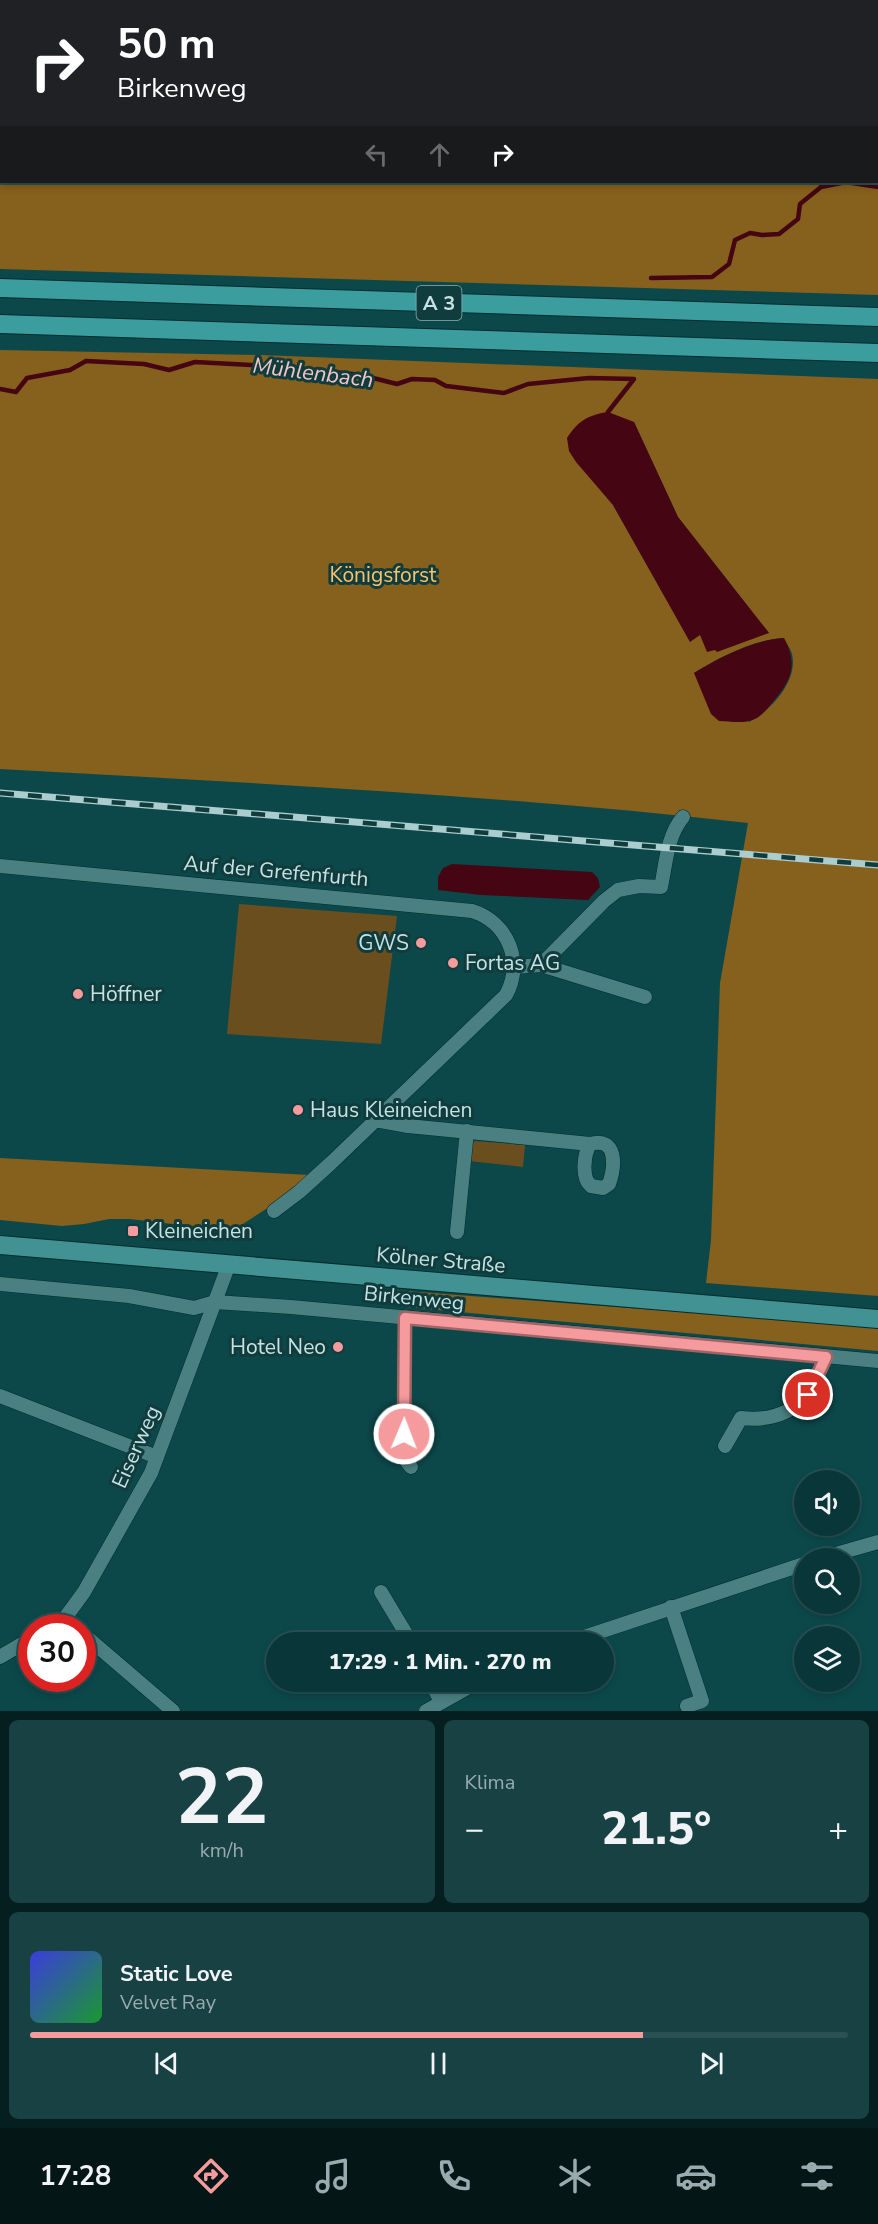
<!DOCTYPE html>
<html lang="de">
<head>
<meta charset="utf-8">
<style>
	:root { --surface:#093638; --page:#174143; --text:#f1f3f6; --muted:#99abae; --line:#295053; --accent:#f59b9e }
	body { margin:0; font-family:"Nunito Sans",sans-serif; background:var(--page); color:var(--text); height:100vh; display:flex; flex-direction:column; font-size:22px; white-space:nowrap }
	* { box-sizing:border-box; margin:0 }
	p { font-size:20px; color:var(--muted) }
	.icon { flex:none; width:33px; height:33px; fill:none; stroke:currentColor; stroke-width:2; stroke-linecap:round; stroke-linejoin:round }
	.map { position:relative; height:1711px; overflow:hidden }
	.panel { display:flex; flex-direction:column; gap:9px; padding:9px; background:#051e1f; flex:1 }
	.panel>* { flex:none }
	.guide { position:absolute; left:0px; top:0px; width:879px; height:183px; box-shadow:0 3px 9px #0003,0 0 0 2px var(--line); background:#202124; color:#fff; overflow:hidden }
	.buttons { position:absolute; left:794px; top:1470px; display:grid; gap:12px }
	.buttons a { display:grid; place-items:center; width:66px; height:66px; border-radius:50%; background:var(--surface); box-shadow:0 3px 9px #0003,0 0 0 2px var(--line); font-size:30px }
	.speed { position:absolute; left:18px; top:1614px; display:flex; gap:12px; font-size:30px; font-weight:700; text-align:center }
	.speed>* { display:grid; place-content:center; width:78px; height:78px; border-radius:50%; background:var(--surface); box-shadow:0 3px 9px #0003,0 0 0 2px var(--line); line-height:1 }
	.speed .limit { border:9px solid #d22; background:#fff; color:#111 }
	.pin { position:absolute; display:grid; place-items:center; width:51px; height:51px; color:#fff; margin:-26px; border:3px solid #fff; border-radius:50%; box-shadow:0 2px 6px #0007 }
	.me { position:absolute; width:66px; margin:-33px; rotate:1deg; stroke-linejoin:round; filter:drop-shadow(0 0 4px #0008) }
	.turn { display:flex; align-items:center; gap:21px; height:126px; padding:0 18px; font-size:27px }
	.turn .icon { width:78px; height:78px; stroke-width:2.5 }
	.turn b { display:block; font-size:42px; line-height:51px }
	.lanes { display:flex; align-items:center; height:57px; padding:0 18px; background:#0003; justify-content:center; gap:30px; direction:ltr }
	.lanes .off { opacity:.35 }
	.big { font-size:45px; font-weight:800; line-height:1.1 }
	.panel .card { flex:1; display:flex; flex-direction:column; justify-content:center; gap:9px; min-width:0; padding:0 21px; border-radius:9px; background:var(--page) }
	.panel .dial { align-items:center; gap:0 }
	.dial b { font-size:78px; line-height:1 }
	.song { display:flex; align-items:center; gap:18px }
	.cover { width:72px; height:72px; border-radius:9px; background:linear-gradient(135deg,hsl(240 70% 55%),hsl(130 70% 35%)) }
	.played { height:6px; border-radius:3px; background:linear-gradient(90deg,var(--accent) 75%,var(--line) 75%) }
	.keys { display:flex; justify-content:space-around; direction:ltr }
	.heat { display:flex; justify-content:space-between; align-items:center; font-size:33px; direction:ltr }
	.panel .tiles { flex:1; display:grid; gap:9px; grid-template-columns:1fr 1fr }
	.card:last-child { grid-column:span 2 }
	.trip { position:absolute; left:266px; top:1632px; width:348px; height:60px; border-radius:30px; background:var(--surface); box-shadow:0 3px 9px #0003,0 0 0 2px var(--line); font-weight:800; line-height:60px; text-align:center }
	.tab-bar { display:flex; height:96px; justify-content:space-around; align-items:center; background:#041616; color:var(--muted) }
	.tab-bar .icon { width:42px; height:42px }
	.tab-bar .active { color:var(--accent) }
	.tab-bar b { font-size:27px; color:var(--text) }
	.map>svg:first-child { display:block }
</style>
</head>
<body>
<div class="map">
<svg width="878" height="1711" viewBox="0 0 878 1711">
	<rect width="100%" height="100%" fill="#0c484a"/>
	<g fill="#6b4e1e">
		<polygon points="239,904 397,916 381,1044 227,1034"/>
		<polygon points="475,1141 525,1145 523,1167 469,1161 470,1145"/>
	</g>
	<g fill="#86601d" fill-rule="evenodd">
		<path d="M 0,0 L 878,0 L 878,295 L 0,269 ZM 2,2 L 878,2 L 878,182 L 2,182 Z"/>
		<path d="M 0,350 L 261,355 L 878,379 L 878,1296 L 706,1283 L 711,1240 L 720,983 L 748,823 C 499,795 250,783 0,769 ZM 634,422 L 678,517 L 769,633 L 700,634 L 690,641 L 613,505 L 569,451 ZM 783,638 C 786,642 789,647 791,651 C 801,678 771,711 749,722 L 694,673 C 720,657 752,640 783,638 Z"/>
		<polygon points="0,1158 310,1175 269,1207 232,1231 130,1219 109,1219 84,1224 62,1226 0,1220"/>
		<polygon points="367,1288 878,1327 878,1351 406,1307 406,1297 367,1293"/>
	</g>
	<g fill="#460512">
		<path d="M 608,412 L 634,422 L 678,517 L 769,633 L 717,652 L 715,650 L 707,652 L 700,635 L 690,642 L 613,505 L 576,462 L 569,451 L 567,438 C 578,421 588,415 608,412 Z"/>
		<path d="M 784,638 C 798,664 792,680 773,702 C 767,709 761,717 752,720 C 742,724 729,721 719,721 L 711,714 L 694,673 C 720,657 753,640 784,638 Z"/>
		<polygon points="452,864 592,872 598,878 600,887 588,900 481,895 438,890 438,877 443,868"/>
	</g>
	<g fill="none" stroke-linecap="round" stroke-linejoin="round">
		<g stroke="#460512" stroke-width="4.5">
			<polyline points="651,278 712,277 729,264 735,240 750,233 762,235 779,234 798,219 800,204 821,187 846,182 878,187"/>
			<polyline points="0,389 16,392 27,378 70,370 86,361 144,364 169,370 195,362 287,367 361,375 397,384 412,379 435,380 446,386 504,393 528,384 589,378 634,379 608,412"/>
		</g>
		<g stroke="#002d2e" stroke-width="15">
			<g id="minor">
				<path d="M 0,866 L 472,911 C 508,922 524,962 506,995 L 331,1163 L 299,1192 L 274,1211"/>
				<polyline points="541,965 645,997"/>
				<path d="M 514,967 L 541,965 L 604,901 L 618,890 L 639,886 L 661,887 C 666,863 667,836 683,817"/>
				<path d="M 375,1120 L 408,1126 L 590,1144 C 618,1136 615,1167 609,1184 L 603,1188 L 591,1186 C 581,1178 584,1154 590,1144"/>
				<polyline points="457,1232 467,1131"/>
				<polyline points="0,1284 129,1296 194,1308 215,1302 291,1307 878,1361"/>
				<polyline points="405,1318 404,1458 411,1467"/>
				<polyline points="0,1396 157,1457"/>
				<path d="M 725,1446 L 741,1418 C 766,1421 789,1415 807,1396 C 815,1386 820,1369 826,1357"/>
				<polyline points="822,1558 878,1542"/>
				<polyline points="381,1592 411,1642"/>
				<polyline points="671,1607 702,1701 687,1706"/>
				<polyline points="49,1628 65,1618 84,1592 151,1473 229,1264"/>
				<polyline points="82,1633 173,1711"/>
				<polyline points="569,1642 804,1564"/>
				<polyline points="0,1657 32,1638"/>
				<polyline points="431,1682 441,1702"/>
				<polyline points="426,1711 478,1682"/>
			</g>
		</g>
		<g stroke="#002d2e" stroke-width="20">
			<polyline id="major" points="0,1245 878,1319"/>
		</g>
		<g stroke="#002d2e" stroke-width="20">
			<g id="highway">
				<polyline points="0,288 878,317"/>
				<polyline points="0,324 878,353"/>
			</g>
		</g>
		<use href="#minor" stroke="#4a8081" stroke-width="14"/>
		<use href="#major" stroke="#429193" stroke-width="18"/>
		<use href="#highway" stroke="#3c9d9f" stroke-width="18"/>
		<g stroke="#accdcd" stroke-width="7">
			<polyline id="rail" points="0,793 878,865"/>
		</g>
		<use href="#rail" stroke="#113c3d" stroke-width="4.5" stroke-dasharray="14" stroke-linecap="butt"/>
	</g>
	<g fill="none" stroke-linecap="round" stroke-linejoin="round">
		<g stroke="#9f6567" stroke-width="15">
			<polyline id="route" points="404,1434 405,1318 826,1357 808,1395"/>
		</g>
		<use href="#route" stroke="#f59b9e" stroke-width="10"/>
	</g>
	<g fill="#f59b9e" stroke="#113c3d" stroke-width="2">
		<circle cx="421" cy="943" r="6"/>
		<circle cx="453" cy="963" r="6"/>
		<circle cx="78" cy="994" r="6"/>
		<circle cx="298" cy="1110" r="6"/>
		<rect x="127" y="1225" width="12" height="12" rx="3"/>
		<circle cx="338" cy="1347" r="6"/>
	</g>
	<g text-anchor="middle" dominant-baseline="central" stroke-width="6" stroke-linejoin="round" paint-order="stroke">
		<rect fill="#113c3d" stroke="#90b0b0" stroke-width="1.5" x="416.5" y="286" width="45" height="34" rx="4.5"/>
		<g font-size="20" font-weight="bold" fill="#c6e2e2">
			<text x="439" y="303">A 3</text>
		</g>
		<g font-size="21" fill="#fac168" stroke="#113c3d">
			<text x="383" y="575">Königsforst</text>
		</g>
		<g font-size="21" fill="#c6e2e2" stroke="#113c3d">
			<text transform="translate(276 871) rotate(5)">Auf der Grefenfurth</text>
			<text transform="translate(441 1260) rotate(5)">Kölner Straße</text>
			<text transform="translate(414 1298) rotate(6)">Birkenweg</text>
			<text transform="translate(136 1447) rotate(-66)">Eiserweg</text>
		</g>
		<g font-size="21" fill="#c6e2e2" stroke="#113c3d" text-anchor="start">
			<text x="409" y="943" text-anchor="end">GWS</text>
			<text x="465" y="963">Fortas AG</text>
			<text x="90" y="994">Höffner</text>
			<text x="310" y="1110">Haus Kleineichen</text>
			<text x="145" y="1231">Kleineichen</text>
			<text x="326" y="1347" text-anchor="end">Hotel Neo</text>
		</g>
		<g font-size="22" font-style="italic" fill="#f2c6c6" stroke="#113c3d">
			<text transform="translate(313 373) rotate(7)">Mühlenbach</text>
		</g>
	</g>
</svg>
<div class="buttons">
<a><svg class="icon" aria-label="sound" viewBox="0 0 24 24"><path d="M4 9h4l5-4v14l-5-4H4zM17 9q2 3 0 6"/></svg></a>
<a><svg class="icon" aria-label="search" viewBox="0 0 24 24"><circle cx="10" cy="10" r="6"/><path d="M15 15l6 6"/></svg></a>
<a><svg class="icon" aria-label="layers" viewBox="0 0 24 24"><path d="M12 4l9 5-9 5-9-5zM3 14l9 5 9-5"/></svg></a>
</div>
<div class="speed"><div class="limit">30</div></div>
<div class="pin" style="left:808px;top:1395px;background:#d93025"><svg class="icon" aria-label="arrive" viewBox="0 0 24 24"><path d="M6 21V4h12l-3 4 3 4H6"/></svg></div>
<svg class="me" style="left:404px;top:1434px" viewBox="-20 -20 40 40"><circle r="17" fill="#f59b9e" stroke="#fff" stroke-width="3"/><path d="M0-11L8 9 0 5-8 9z" fill="#fff"/></svg>
<div class="trip">17:29 · 1 Min. · 270 m</div>
<div class="guide">
<div class="turn"><svg class="icon" aria-label="right" viewBox="0 0 24 24"><path d="M7 20v-9h11M14 6l5 5-5 5"/></svg><div><b>50 m</b>Birkenweg</div></div>
<div class="lanes"><svg class="icon off" aria-label="left" viewBox="0 0 24 24"><path d="M17 20v-9H6M10 6l-5 5 5 5"/></svg><svg class="icon off" aria-label="ahead" viewBox="0 0 24 24"><path d="M12 20V5M6 11l6-6 6 6"/></svg><svg class="icon" aria-label="right" viewBox="0 0 24 24"><path d="M7 20v-9h11M14 6l5 5-5 5"/></svg></div>
</div>
</div>
<section class="panel">
<div class="tiles">
<div class="card dial"><b>22</b><p>km/h</p></div>
<div class="card"><p>Klima</p>
<div class="heat"><a>−</a><b class="big">21.5°</b><a>+</a></div>
</div>
<div class="card">
<div class="song"><i class="cover"></i><div><b>Static Love</b><p>Velvet Ray</p></div></div>
<div class="played"></div>
<div class="keys"><svg class="icon" aria-label="previous" viewBox="0 0 24 24"><path d="M18 5L8 12l10 7zM5 5v14"/></svg><svg class="icon" aria-label="pause" viewBox="0 0 24 24"><path d="M8 5v14M16 5v14"/></svg><svg class="icon" aria-label="next" viewBox="0 0 24 24"><path d="M6 5l10 7-10 7zM19 5v14"/></svg></div>
</div>
</div>
</section>
<nav class="tab-bar">
<b>17:28</b>
<svg class="icon active" aria-label="directions" viewBox="0 0 24 24"><path d="M12 3l9 9-9 9-9-9zM9 14v-3h6M13 9l2 2-2 2"/></svg>
<svg class="icon" aria-label="music" viewBox="0 0 24 24"><path d="M9 18V5l10-2v13"/><circle cx="6" cy="18" r="3"/><circle cx="16" cy="16" r="3"/></svg>
<svg class="icon" aria-label="phone" viewBox="0 0 24 24"><path d="M5 4h4l2 5-3 2q2 4 5 5l2-3 5 2v4C11 20 4 13 5 4z"/></svg>
<svg class="icon" aria-label="climate" viewBox="0 0 24 24"><path d="M12 3v18M4 7l16 10M4 17L20 7"/></svg>
<svg class="icon" aria-label="car" viewBox="0 0 24 24"><path d="M5 17H2v-5l4-1 3-4h7l3 4 3 1v5h-3M9 17h6M6 11h13"/><circle cx="7" cy="17" r="2"/><circle cx="17" cy="17" r="2"/></svg>
<svg class="icon" aria-label="filters" viewBox="0 0 24 24"><path d="M4 7h16M4 17h16"/><circle cx="9" cy="7" r="2"/><circle cx="15" cy="17" r="2"/></svg>
</nav>
</body>
</html>
